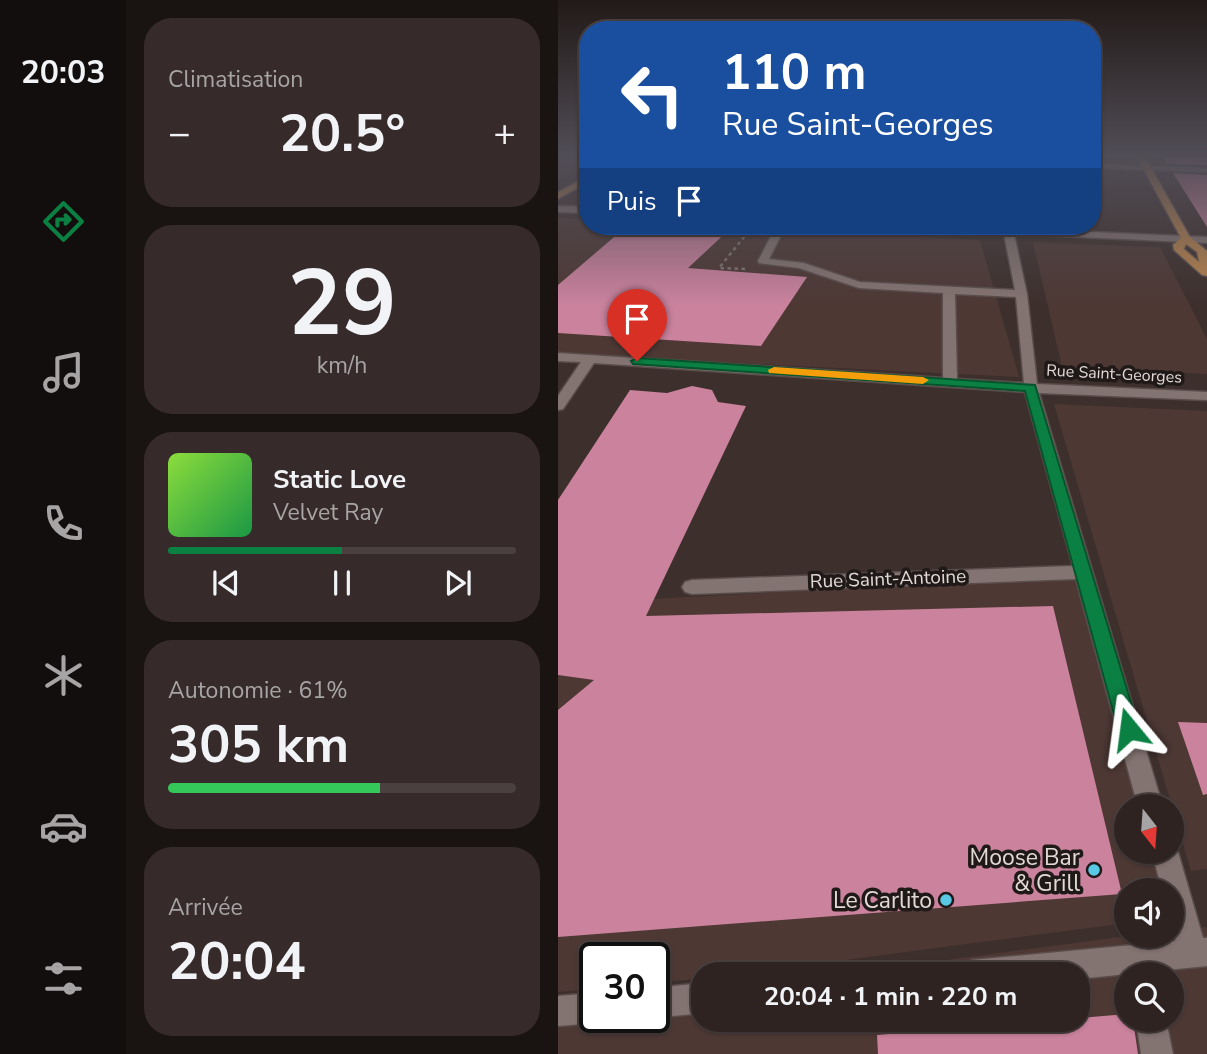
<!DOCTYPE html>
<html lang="fr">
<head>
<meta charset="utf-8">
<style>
	:root { --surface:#2e2321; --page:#362b2a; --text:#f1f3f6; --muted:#a7a4a5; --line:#49403f; --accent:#0b8043 }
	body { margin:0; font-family:"Nunito Sans",sans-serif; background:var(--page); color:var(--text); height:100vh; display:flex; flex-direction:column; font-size:26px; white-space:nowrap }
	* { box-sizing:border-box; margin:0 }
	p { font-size:23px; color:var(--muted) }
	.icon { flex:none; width:38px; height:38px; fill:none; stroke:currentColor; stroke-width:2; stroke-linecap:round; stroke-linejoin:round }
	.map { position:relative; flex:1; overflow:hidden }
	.panel { display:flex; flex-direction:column; gap:18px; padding:18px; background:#191312; width:432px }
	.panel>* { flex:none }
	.hud { position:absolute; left:21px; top:21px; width:522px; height:214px; border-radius:28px; box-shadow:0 2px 5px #0004,0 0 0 2px var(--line); background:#1a4fa0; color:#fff; overflow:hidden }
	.needle { width:46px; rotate:163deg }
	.buttons { position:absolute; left:556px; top:794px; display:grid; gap:14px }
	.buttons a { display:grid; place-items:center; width:70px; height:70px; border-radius:50%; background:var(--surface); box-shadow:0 2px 5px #0004,0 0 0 2px var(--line); font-size:35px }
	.speed { position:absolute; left:21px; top:942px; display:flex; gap:14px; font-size:35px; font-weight:700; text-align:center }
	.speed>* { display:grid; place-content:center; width:91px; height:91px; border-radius:50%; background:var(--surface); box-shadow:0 2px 5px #0004,0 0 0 2px var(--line); line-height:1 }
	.speed .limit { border:4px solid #111; border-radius:10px; background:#fff; color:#111 }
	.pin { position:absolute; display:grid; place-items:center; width:60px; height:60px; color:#fff; margin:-72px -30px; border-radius:50% 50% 50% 0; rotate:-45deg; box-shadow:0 0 7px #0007 }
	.pin .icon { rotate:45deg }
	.me { position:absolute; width:77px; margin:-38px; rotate:344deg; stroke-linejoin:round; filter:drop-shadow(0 0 5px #0008) }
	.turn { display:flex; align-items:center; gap:24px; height:147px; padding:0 28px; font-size:32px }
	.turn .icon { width:91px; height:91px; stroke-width:2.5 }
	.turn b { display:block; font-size:49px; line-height:60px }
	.then { display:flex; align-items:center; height:66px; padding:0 28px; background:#0003; gap:14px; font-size:26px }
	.big { font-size:52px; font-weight:700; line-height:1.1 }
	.panel .tile { flex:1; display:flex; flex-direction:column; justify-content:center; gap:10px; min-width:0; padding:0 24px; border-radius:28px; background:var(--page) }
	.panel .dial { align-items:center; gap:0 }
	.dial b { font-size:91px; line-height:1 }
	.song { display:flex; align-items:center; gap:21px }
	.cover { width:84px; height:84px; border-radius:10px; background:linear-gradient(135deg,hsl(90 70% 55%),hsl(140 70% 35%)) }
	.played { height:7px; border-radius:4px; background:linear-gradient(90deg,var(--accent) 50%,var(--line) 50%) }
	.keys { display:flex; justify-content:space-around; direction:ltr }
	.heat { display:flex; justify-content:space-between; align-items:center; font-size:38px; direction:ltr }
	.charge { height:10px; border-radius:5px; background:linear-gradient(90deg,#34c759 61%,var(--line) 0) }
	.trip { position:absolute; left:133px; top:962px; width:399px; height:70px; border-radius:28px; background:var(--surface); box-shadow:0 2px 5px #0004,0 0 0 2px var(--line); font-weight:700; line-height:70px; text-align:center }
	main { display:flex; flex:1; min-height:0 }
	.tab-bar { display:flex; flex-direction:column; width:126px; justify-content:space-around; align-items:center; background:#120e0d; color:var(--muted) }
	.tab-bar .icon { width:49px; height:49px }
	.tab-bar .active { color:var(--accent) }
	.tab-bar b { font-size:32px; color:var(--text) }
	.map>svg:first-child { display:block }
</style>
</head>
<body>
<main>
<nav class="tab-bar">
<b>20:03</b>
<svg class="icon active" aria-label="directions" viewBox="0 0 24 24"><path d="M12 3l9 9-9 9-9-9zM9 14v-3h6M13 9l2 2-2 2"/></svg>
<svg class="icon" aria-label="music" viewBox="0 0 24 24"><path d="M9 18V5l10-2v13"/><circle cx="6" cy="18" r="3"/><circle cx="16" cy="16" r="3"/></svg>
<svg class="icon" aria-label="phone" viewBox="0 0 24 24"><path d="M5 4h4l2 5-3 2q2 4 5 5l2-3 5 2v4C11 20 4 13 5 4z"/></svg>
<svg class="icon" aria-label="climate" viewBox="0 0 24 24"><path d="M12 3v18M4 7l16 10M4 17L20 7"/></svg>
<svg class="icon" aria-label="car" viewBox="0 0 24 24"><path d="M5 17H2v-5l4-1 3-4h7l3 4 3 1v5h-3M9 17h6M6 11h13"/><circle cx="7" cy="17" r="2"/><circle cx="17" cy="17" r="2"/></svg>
<svg class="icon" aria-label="filters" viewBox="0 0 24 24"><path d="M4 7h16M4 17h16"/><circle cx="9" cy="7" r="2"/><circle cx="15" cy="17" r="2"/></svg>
</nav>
<section class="panel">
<div class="tile"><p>Climatisation</p>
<div class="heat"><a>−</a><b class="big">20.5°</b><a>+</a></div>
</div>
<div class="tile dial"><b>29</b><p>km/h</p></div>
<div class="tile">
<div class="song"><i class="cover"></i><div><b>Static Love</b><p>Velvet Ray</p></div></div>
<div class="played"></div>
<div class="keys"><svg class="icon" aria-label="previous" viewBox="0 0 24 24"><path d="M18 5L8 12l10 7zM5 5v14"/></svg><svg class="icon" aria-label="pause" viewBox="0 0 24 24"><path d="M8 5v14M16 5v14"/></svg><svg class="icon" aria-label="next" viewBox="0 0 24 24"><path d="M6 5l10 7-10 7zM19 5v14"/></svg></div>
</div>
<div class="tile"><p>Autonomie · 61%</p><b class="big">305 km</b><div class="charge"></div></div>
<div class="tile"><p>Arrivée</p><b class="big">20:04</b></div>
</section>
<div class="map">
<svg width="649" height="1054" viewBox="0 0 649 1054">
	<rect width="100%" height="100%" fill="#3d2f2c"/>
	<g fill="#4d3834" fill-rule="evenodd">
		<polygon points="0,157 30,157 30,164 0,181"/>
		<polygon points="0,218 30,219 30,226 151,226 422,240 461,377 0,354"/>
		<polygon points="475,242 602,247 649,339 649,374 504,367"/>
		<polygon points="496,404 649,411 649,869 633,871"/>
		<polygon points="519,576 586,807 569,807 569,852 599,852 610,891 569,891 569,923 173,975 145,975 145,978 137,979 96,983 96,957 37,957 37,989 0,992 0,604"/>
		<path d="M 649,927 L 649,1054 L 0,1054 L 0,1007 L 37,1017 L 96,1017 L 96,998 L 145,992 L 145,1020 L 520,1020 L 520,975 L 274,975 L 569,936 L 614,936 L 614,930 ZM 569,975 L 614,975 L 614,1020 L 569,1020 Z"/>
	</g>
	<g fill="#ca829d">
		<polygon points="605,157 649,157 649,165 609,164"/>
		<polygon points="615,173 649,175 649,227"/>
		<polygon points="69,226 174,227 130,268 249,277 203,346 0,333 0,285"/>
		<polygon points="134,386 154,390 160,402 188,406 88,616 495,606 564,894 0,937 0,710 36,680 0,675 0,500 72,390 109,393"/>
		<polygon points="620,722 649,723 649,794 645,795"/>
		<polygon points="569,1014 569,1020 575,1020 580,1054 320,1054 319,1035"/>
	</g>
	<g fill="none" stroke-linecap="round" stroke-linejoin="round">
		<g stroke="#594d4b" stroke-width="3">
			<g id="minor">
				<polygon points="534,164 649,168 649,172 534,168"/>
				<polygon points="0,206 30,207 30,213 0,212"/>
				<path d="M 218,226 L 228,226 L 211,259 L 246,263 L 302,282 L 457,290 L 446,234 L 335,229 L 330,226 L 394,226 L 649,237 L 649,243 L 456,234 L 469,294 L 479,384 L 649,392 L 649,400 L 481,393 L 605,807 L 580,807 L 518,579 L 134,594 L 127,592 L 124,587 L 127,582 L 134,580 L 515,566 L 467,392 L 36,363 L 5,409 L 0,410 L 0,396 L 23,362 L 0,361 L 0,353 L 385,378 L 385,293 L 301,288 L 241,268 L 201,263 L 200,261 ZM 397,294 L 458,297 L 466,383 L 399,379 Z"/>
				<polygon points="614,842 620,852 645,938 649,938 649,966 520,979 520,975 399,975 404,965 414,960 617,941 614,930 614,891 604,891 594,852 614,852"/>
				<polygon points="145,983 145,1013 96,1018 93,1017 96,1017 96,988"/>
				<polygon points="37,993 37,1017 49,1017 48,1019 37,1023 0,1026 0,996"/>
				<polygon points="578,1020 608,1020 615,1054 583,1054"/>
			</g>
		</g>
		<g stroke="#594d4b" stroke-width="3">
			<g id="major">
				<path d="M 579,157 L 587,157 L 632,237 L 649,251 L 649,276 L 644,275 L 616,250 L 615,245 L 623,238 ZM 628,244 L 639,252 L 641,262 L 626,249 Z"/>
				<polygon points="30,176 30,182 0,199 0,192"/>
			</g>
		</g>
		<polyline stroke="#817573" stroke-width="2" stroke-dasharray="2.5 2.5" stroke-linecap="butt" points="188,234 195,226"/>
		<polyline stroke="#817573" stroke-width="2.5" stroke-dasharray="3.5 3.5" stroke-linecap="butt" points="187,269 161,268 190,232"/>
		<use href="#minor" fill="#847471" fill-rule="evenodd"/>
		<use href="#major" fill="#b8844d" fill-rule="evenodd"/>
	</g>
	<linearGradient id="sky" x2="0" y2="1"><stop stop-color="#221a18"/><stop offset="0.51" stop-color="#514d56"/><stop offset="1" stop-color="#514d56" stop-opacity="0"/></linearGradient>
	<rect width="649" height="305" fill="url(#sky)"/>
	<polygon fill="#0b8043" stroke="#07532c" stroke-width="2" points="79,358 477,385 581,729 578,735 571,737 563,735 560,729 467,391 75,364 73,361"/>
	<polygon fill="#f59e0b" points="216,367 365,377 371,380 365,384 211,373 210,370"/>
	<g fill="#59c8e4" stroke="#1f1918" stroke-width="2.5">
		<circle cx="536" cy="870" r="7"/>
		<circle cx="388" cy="900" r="7"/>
	</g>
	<g text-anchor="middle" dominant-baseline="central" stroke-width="7" stroke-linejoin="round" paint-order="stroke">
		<g font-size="16" fill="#e2d9d7" stroke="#1f1918">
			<text transform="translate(556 374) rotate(3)">Rue Saint-Georges</text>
		</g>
		<g font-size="19" fill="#e2d9d7" stroke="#1f1918">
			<text transform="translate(330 579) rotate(-2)">Rue Saint-Antoine</text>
		</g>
		<g font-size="23" fill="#e2d9d7" stroke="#1f1918" text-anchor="end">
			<text x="522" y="857">Moose Bar<tspan x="522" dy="26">&amp; Grill</tspan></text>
			<text x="374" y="900">Le Carlito</text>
		</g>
	</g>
</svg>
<div class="buttons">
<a><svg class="needle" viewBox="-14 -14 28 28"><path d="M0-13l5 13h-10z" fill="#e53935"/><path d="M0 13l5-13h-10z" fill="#a7a4a5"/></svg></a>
<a><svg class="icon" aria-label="sound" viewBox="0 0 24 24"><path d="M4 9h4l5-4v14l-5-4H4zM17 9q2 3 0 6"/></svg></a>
<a><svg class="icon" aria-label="search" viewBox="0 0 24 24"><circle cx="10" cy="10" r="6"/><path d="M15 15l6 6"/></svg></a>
</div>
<div class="speed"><div class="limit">30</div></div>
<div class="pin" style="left:79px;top:361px;background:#d93025"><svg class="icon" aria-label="arrive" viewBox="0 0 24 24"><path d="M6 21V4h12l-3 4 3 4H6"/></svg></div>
<svg class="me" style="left:571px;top:729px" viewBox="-20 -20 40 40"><path d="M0-17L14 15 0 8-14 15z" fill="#0b8043" stroke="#fff" stroke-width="4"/></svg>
<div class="trip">20:04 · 1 min · 220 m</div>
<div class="hud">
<div class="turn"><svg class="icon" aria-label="left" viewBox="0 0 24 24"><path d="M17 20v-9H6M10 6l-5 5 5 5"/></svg><div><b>110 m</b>Rue Saint-Georges</div></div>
<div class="then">Puis<svg class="icon" aria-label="arrive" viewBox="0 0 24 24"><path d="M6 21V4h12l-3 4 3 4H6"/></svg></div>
</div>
</div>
</main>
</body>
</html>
